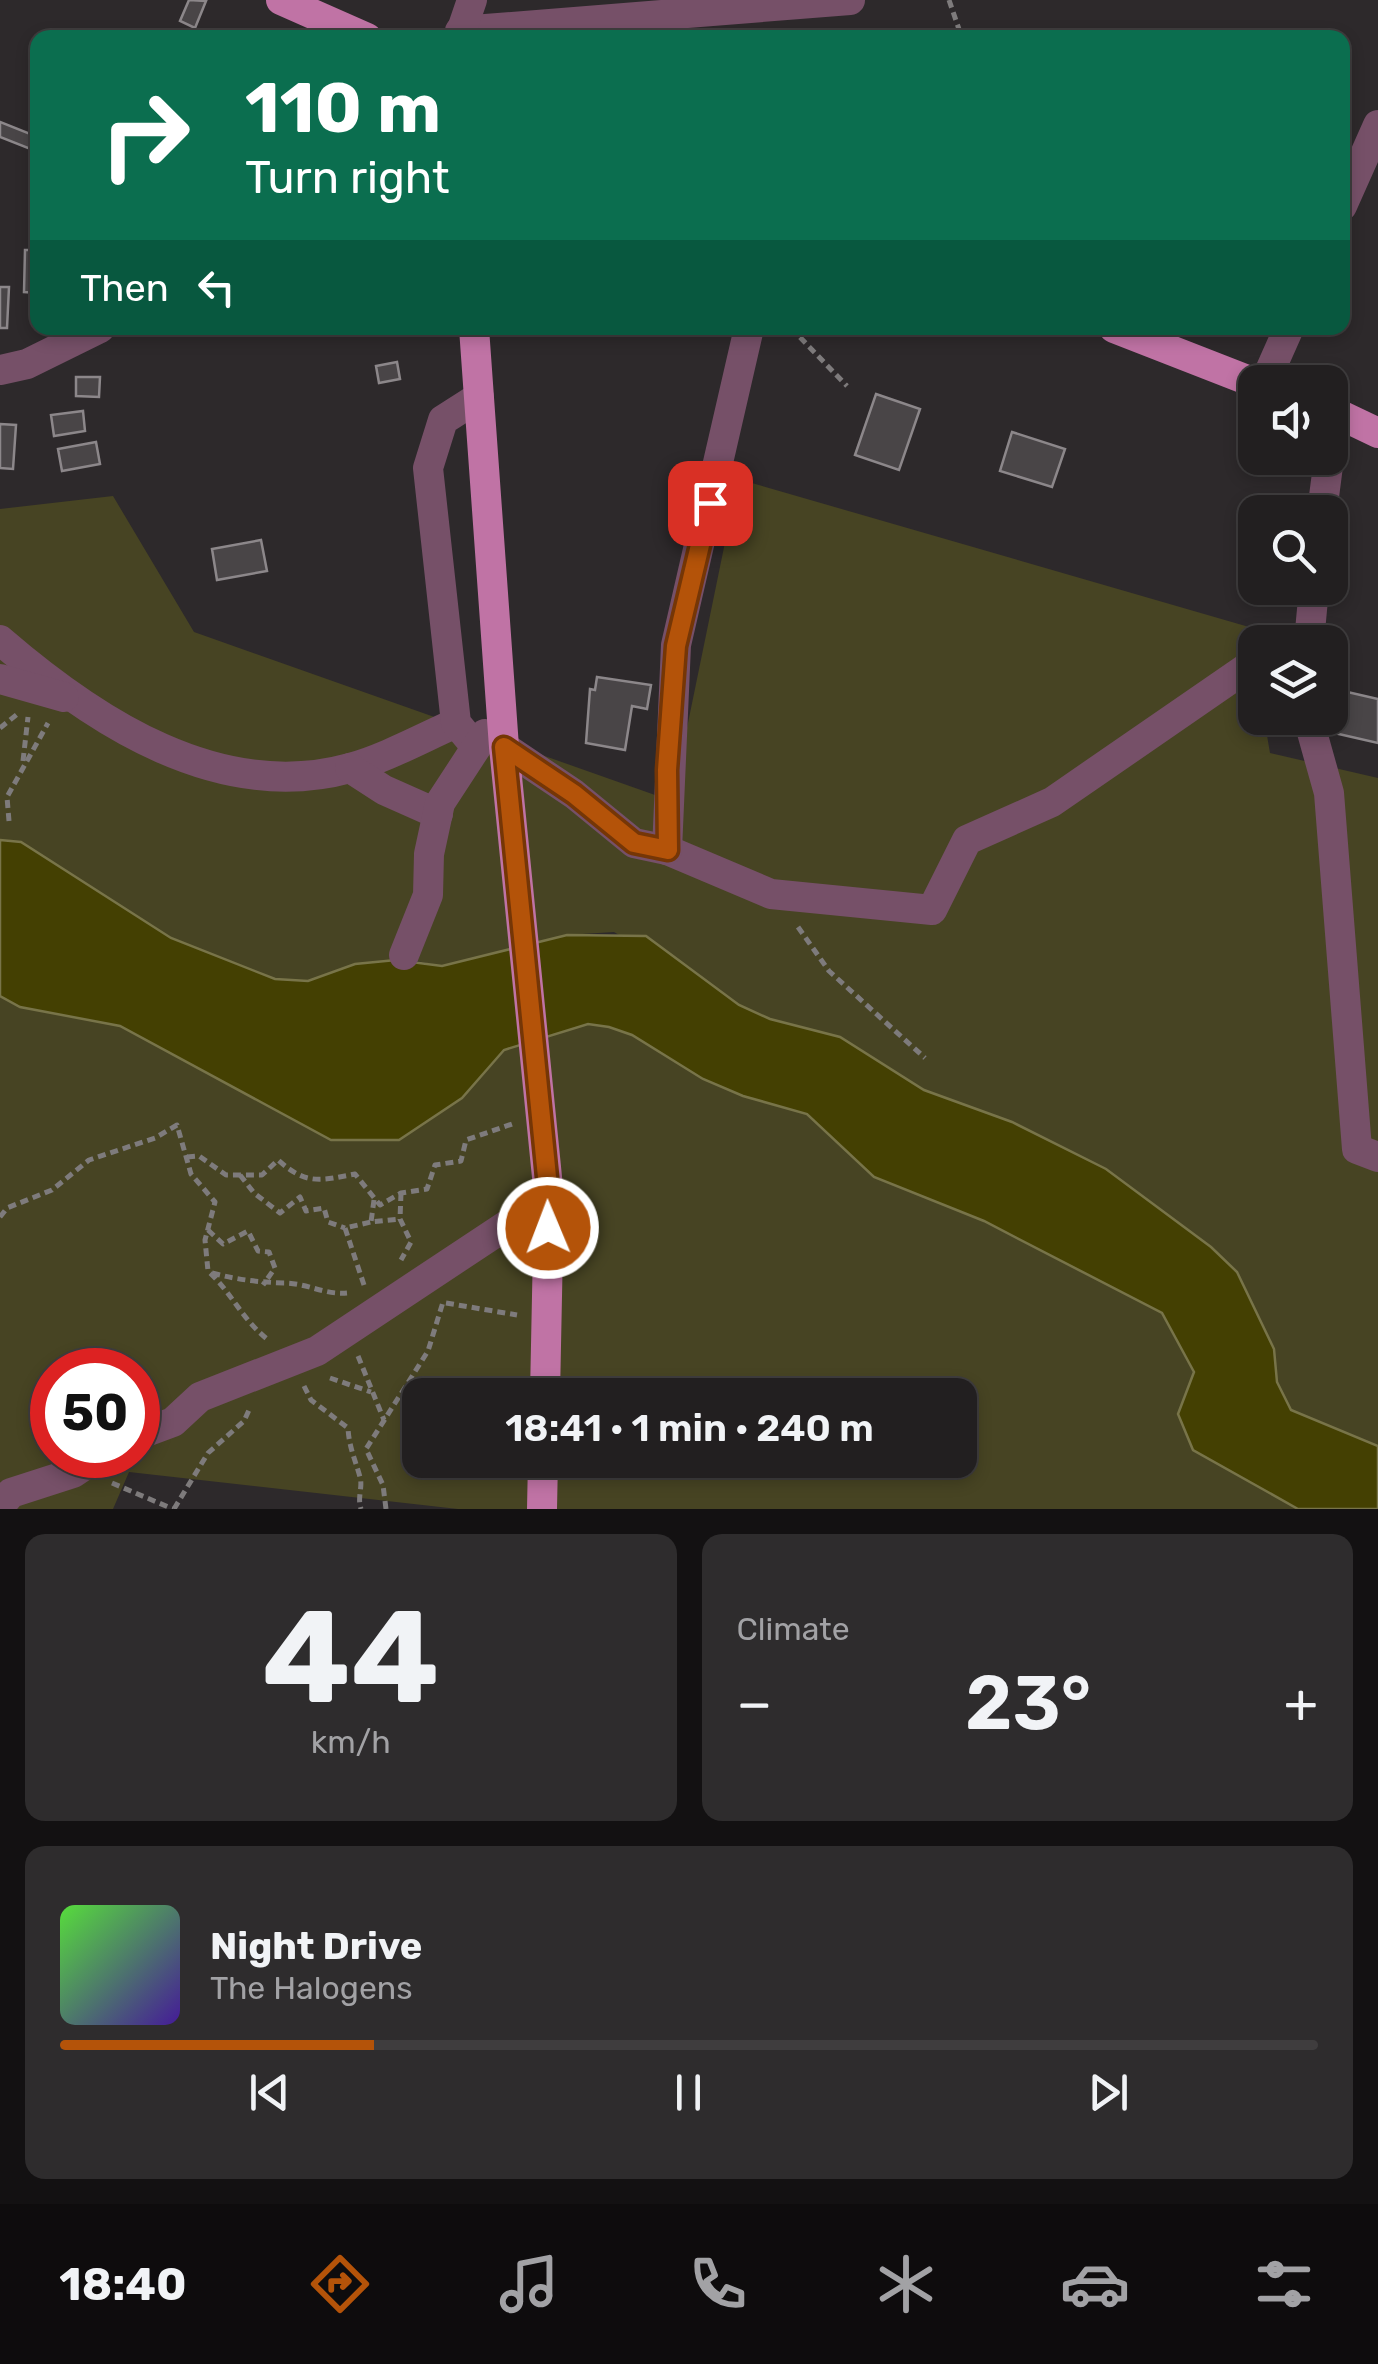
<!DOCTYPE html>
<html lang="en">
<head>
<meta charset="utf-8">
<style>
	:root { --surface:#221f20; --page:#2e2c2d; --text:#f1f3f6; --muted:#a2a2a5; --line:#3f3d3e; --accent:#b45309 }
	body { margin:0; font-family:Rubik,sans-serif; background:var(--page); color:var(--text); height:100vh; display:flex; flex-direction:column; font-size:38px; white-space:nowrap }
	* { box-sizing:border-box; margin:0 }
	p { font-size:32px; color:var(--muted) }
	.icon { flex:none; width:55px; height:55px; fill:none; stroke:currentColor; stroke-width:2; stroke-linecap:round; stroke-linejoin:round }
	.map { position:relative; height:1509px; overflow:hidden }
	.side { display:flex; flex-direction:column; gap:25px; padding:25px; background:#131112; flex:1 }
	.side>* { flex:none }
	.hud { position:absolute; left:30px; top:30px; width:1320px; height:305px; border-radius:20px; box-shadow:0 5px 15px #0003,0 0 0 2px var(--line); background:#0b6e4f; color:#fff; overflow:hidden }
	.controls { position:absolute; left:1238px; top:365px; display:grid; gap:20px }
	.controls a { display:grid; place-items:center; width:110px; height:110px; border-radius:20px; background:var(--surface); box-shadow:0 5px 15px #0003,0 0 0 2px var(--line); font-size:50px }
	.speed { position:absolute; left:30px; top:1348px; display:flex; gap:20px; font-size:50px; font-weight:700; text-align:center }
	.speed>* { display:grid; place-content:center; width:130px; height:130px; border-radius:50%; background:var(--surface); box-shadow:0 5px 15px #0003,0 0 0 2px var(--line); line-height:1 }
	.speed .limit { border:15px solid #d22; background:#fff; color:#111 }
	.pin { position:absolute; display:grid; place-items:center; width:85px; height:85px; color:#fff; margin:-42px; border-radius:20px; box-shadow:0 5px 15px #0006 }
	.me { position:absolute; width:110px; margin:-55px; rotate:359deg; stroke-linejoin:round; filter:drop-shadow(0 0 8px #0008) }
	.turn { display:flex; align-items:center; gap:35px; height:210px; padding:0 50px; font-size:45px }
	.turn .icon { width:130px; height:130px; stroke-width:2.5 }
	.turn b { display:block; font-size:70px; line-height:85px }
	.then { display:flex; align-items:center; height:95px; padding:0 50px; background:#0003; gap:20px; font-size:38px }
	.big { font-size:75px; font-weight:600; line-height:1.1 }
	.side .widget { flex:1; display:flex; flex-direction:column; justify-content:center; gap:15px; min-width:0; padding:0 35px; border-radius:20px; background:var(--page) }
	.side .dial { align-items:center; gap:0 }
	.dial b { font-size:130px; line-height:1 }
	.song { display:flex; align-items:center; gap:30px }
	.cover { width:120px; height:120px; border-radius:15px; background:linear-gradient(135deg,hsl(110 70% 55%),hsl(260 70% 35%)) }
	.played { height:10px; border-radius:5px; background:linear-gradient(90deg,var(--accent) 25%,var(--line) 25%) }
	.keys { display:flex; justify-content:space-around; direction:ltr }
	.heat { display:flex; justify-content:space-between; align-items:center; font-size:55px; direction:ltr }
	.side .tiles { flex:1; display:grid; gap:25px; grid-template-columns:1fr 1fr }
	.widget:last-child { grid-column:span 2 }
	.trip { position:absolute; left:402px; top:1378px; width:575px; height:100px; border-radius:20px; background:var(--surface); box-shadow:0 5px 15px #0003,0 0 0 2px var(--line); font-weight:600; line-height:100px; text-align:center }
	.dock { display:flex; height:160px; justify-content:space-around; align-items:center; background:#0e0c0d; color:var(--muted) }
	.dock .icon { width:70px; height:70px }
	.dock .on { color:var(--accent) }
	.dock b { font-size:45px; color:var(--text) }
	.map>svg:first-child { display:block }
</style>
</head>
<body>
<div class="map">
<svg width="1378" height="1509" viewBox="0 0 1378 1509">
	<rect width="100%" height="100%" fill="#2d292b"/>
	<g fill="#474423" fill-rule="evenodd">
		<polygon points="738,479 1249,627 1255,664 1255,718 1264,718 1270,753 1378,778 1378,1446 1291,1410 1277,1382 1274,1349 1211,1247 1106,1170 1012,1122 924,1090 840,1037 770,1019 739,1005 614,932 567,935 442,966 412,960 355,964 308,981 275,979 171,938 21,842 0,840 0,509 113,496 194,632 672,801"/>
		<path d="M 0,996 L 20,1007 L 120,1026 L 331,1140 L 462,1098 L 504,1050 L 588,1024 L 609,1027 L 632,1035 L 703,1079 L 743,1096 L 807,1114 L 875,1177 L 984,1221 L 1162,1313 L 1194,1373 L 1178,1414 L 1298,1509 L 458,1509 L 129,1472 L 113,1509 L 0,1509 ZM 52,1370 L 138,1370 L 138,1455 L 52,1455 ZM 420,1395 L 960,1395 L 960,1460 L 420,1460 Z"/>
	</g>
	<polygon fill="#444002" stroke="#787449" stroke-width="2.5" points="0,840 21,842 171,938 275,979 308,981 355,964 396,960 442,966 567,935 646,936 739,1005 770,1019 840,1037 924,1090 1012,1122 1106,1169 1211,1247 1237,1272 1274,1349 1277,1382 1291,1410 1378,1446 1378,1509 1298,1509 1193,1450 1178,1414 1194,1372 1162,1313 984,1221 874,1177 807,1114 743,1096 703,1079 632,1035 609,1027 588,1024 504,1050 462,1098 399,1140 331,1140 120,1026 20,1007 0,996"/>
	<g fill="#494547" stroke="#8c878a" stroke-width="2.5">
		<polygon points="189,0 206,1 195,28 180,21"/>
		<polygon points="0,122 38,137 38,152 0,137"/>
		<polygon points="25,250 38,250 38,293 24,292"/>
		<polygon points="0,287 9,287 7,328 0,328"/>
		<polygon points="397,362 400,379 379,383 376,366"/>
		<polygon points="76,377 100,377 99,397 76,396"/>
		<polygon points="876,394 920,409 899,470 855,455"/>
		<polygon points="83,411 85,431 54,436 51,415"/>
		<polygon points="0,424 16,425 13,469 0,468"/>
		<polygon points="1012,432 1065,449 1052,487 1000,471"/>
		<polygon points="96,442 100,464 62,471 58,449"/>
		<polygon points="261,540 267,571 217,580 212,549"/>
		<polygon points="597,677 651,685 647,709 632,706 625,750 586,743 590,689 595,690"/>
		<polygon points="1330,688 1378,699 1378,743 1317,729 1320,718 1330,718"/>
	</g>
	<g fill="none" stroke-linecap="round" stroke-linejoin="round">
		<g stroke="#7e7b7c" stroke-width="5" stroke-dasharray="8 5" stroke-linecap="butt">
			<polyline points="949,0 962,38"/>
			<polyline points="791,328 847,386"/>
			<polyline points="0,728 20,712"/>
			<polyline points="23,761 28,717"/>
			<polyline points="9,821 7,797 48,723"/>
			<polyline points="798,927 829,971 925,1058"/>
			<path d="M 187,1157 L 199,1156 L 226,1175 L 262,1175 L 278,1160 C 306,1185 319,1181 355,1174 L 380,1205 L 401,1193 L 427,1189 L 435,1165 L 461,1161 L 466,1140 L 512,1124"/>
			<polyline points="240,1175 254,1193 280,1213 300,1197 306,1211 324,1208 328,1222 345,1228"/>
			<polyline points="401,1193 400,1219 411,1242 401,1260"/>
			<polyline points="374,1200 371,1222 400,1219"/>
			<path d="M 0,1217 L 7,1208 L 52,1190 L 89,1160 L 155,1138 L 177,1125 L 191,1174 L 215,1202 L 205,1240 L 208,1271 C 232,1293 241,1318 267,1339"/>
			<polyline points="208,1230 223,1244 248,1231 258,1251 269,1252 275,1268 263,1285"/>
			<path d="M 212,1273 C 238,1280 258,1282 284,1283 C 307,1283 324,1295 347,1293"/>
			<polyline points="364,1285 345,1228 371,1222"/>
			<polyline points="446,1303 517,1315"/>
			<polyline points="358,1356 384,1420"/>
			<polyline points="330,1378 371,1392"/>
			<path d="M 304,1386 L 311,1400 L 348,1428 C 349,1447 355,1459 360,1477 C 363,1488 357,1497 361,1509"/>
			<polyline points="112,1483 173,1509"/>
			<polyline points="174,1509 208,1453 244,1421 249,1410"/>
			<polyline points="386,1509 383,1485 366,1449 428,1351 443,1302"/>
		</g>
		<g stroke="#765068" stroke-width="30">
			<polyline points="460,31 850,0"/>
			<polyline points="459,38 472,0"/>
			<polyline points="1342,206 1378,125"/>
			<polyline points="0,370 27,364 100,328"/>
			<polyline points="1265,382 1289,328"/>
			<polyline points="1322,512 1329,458"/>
			<path d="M 0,640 C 95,722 220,804 350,768 C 386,758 422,738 456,723"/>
			<polyline points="1309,642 1314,588"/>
			<polyline points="0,679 64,697"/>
			<polyline points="1308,718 1329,793 1357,1149 1378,1157"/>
			<polyline points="476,747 456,723 428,468 443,420 479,397"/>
			<polyline points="504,747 574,794 634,843 667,850 771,894 932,910 967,840 1052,802 1255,662"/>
			<polyline points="350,768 384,790 438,814"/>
			<polyline points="667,850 676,645 749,328"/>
			<polyline points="404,955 428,895 429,854 440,803 485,734"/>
			<polyline points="138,1435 173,1422 200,1397 317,1351 549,1197"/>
			<polyline points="0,1506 11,1493 73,1473 100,1455"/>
		</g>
		<g stroke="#c073a5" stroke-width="30">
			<polyline points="281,0 367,38"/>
			<polyline points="474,328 504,747 549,1197 545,1395"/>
			<polyline points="1114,328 1255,383"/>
			<polyline points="1330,410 1378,433"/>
			<polyline points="542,1509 543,1460"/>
		</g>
	</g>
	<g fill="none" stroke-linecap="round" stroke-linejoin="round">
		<g stroke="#753606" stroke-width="25">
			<polyline id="route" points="548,1228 549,1197 504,747 574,794 634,843 668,850 667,770 676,646 710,503"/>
		</g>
		<use href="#route" stroke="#b45309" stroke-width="18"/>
	</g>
</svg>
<div class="controls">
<a><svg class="icon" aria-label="sound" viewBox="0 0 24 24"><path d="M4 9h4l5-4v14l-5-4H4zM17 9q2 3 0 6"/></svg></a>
<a><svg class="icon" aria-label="search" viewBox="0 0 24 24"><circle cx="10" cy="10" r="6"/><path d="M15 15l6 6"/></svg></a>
<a><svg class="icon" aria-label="layers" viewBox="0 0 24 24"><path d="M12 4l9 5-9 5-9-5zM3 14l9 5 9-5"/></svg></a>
</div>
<div class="speed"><div class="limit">50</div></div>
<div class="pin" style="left:710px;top:503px;background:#d93025"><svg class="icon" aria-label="arrive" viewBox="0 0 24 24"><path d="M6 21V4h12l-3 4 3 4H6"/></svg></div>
<svg class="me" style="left:548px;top:1228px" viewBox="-20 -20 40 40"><circle r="17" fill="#b45309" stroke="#fff" stroke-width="3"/><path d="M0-11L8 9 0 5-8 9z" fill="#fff"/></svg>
<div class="trip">18:41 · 1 min · 240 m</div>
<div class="hud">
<div class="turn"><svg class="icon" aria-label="right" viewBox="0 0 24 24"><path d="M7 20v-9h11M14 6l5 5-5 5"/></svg><div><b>110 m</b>Turn right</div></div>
<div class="then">Then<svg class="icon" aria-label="left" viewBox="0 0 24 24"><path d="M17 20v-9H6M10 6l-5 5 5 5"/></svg></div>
</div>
</div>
<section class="side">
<div class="tiles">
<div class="widget dial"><b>44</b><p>km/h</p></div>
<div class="widget"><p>Climate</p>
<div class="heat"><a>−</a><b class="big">23°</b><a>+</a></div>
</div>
<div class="widget">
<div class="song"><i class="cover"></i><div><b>Night Drive</b><p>The Halogens</p></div></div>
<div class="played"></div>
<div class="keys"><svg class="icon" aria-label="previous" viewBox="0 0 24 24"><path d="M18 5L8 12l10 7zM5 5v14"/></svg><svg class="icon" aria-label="pause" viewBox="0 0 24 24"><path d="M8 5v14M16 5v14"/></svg><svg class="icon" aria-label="next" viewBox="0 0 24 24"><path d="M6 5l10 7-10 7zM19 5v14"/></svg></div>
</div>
</div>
</section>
<nav class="dock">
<b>18:40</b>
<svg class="icon on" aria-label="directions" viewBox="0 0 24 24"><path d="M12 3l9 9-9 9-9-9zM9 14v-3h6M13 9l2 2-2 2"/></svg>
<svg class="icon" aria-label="music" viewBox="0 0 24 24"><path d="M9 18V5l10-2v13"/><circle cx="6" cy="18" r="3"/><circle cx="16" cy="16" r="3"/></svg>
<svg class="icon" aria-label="phone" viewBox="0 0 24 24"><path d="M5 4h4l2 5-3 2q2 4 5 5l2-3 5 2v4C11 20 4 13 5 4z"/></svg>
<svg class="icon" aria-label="climate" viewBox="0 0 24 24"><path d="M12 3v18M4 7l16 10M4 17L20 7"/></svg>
<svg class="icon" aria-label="car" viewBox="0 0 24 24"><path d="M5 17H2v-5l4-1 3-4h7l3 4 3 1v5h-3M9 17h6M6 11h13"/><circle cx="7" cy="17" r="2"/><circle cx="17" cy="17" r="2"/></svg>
<svg class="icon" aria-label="filters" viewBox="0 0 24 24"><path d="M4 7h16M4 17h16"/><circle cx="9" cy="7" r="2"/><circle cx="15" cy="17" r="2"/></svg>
</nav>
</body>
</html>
